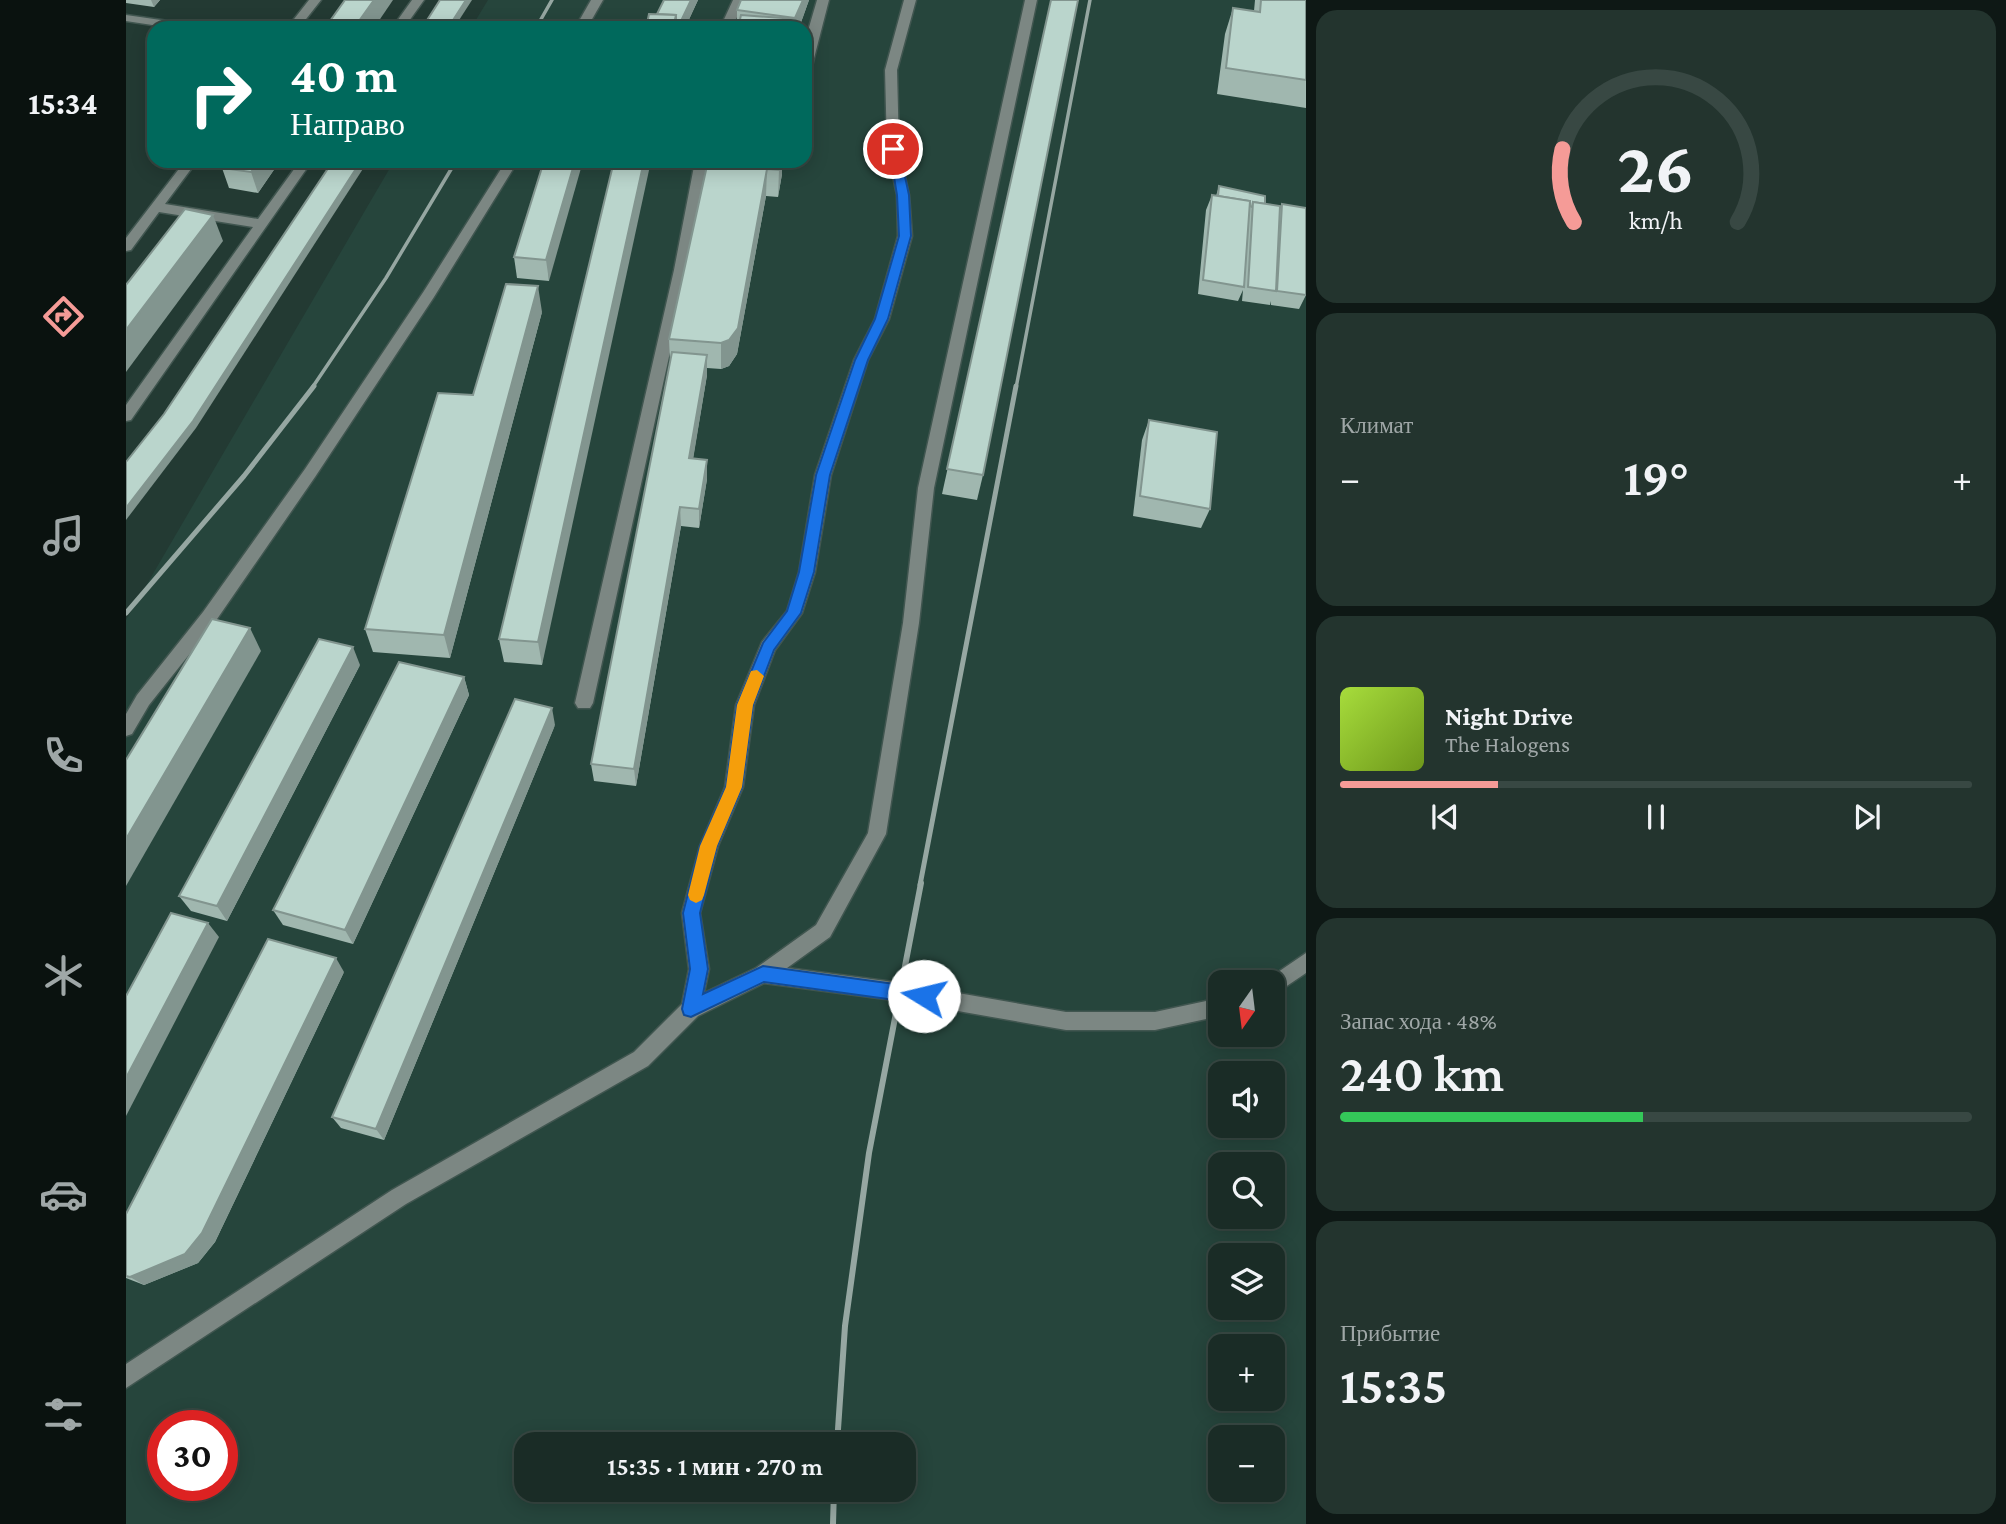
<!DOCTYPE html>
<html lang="ru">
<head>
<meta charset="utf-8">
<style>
	:root { --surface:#1a2c26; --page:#23342e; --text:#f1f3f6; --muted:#9fa7a7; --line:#384843; --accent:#f59b97 }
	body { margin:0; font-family:"Crimson Pro",serif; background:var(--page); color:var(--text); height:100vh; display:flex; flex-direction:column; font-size:26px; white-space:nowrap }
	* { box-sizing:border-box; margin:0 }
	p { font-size:23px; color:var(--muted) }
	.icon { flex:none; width:38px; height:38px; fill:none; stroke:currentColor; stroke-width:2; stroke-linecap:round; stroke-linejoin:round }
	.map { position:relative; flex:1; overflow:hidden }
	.details { display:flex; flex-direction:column; gap:10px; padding:10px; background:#0e1815; width:700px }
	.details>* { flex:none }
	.guide { position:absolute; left:21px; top:21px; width:665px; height:147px; border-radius:21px; box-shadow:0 4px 18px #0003,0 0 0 2px var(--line); background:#00695c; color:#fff; overflow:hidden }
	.needle { width:46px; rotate:194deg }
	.fabs { position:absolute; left:1082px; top:970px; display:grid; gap:14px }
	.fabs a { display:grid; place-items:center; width:77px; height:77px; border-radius:14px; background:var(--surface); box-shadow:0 4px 18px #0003,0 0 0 2px var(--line); font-size:35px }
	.speed { position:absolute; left:21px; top:1410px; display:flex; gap:14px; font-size:35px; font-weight:700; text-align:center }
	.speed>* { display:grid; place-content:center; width:91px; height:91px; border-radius:50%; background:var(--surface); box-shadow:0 4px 18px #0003,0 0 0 2px var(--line); line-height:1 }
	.speed .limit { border:10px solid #d22; background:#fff; color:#111 }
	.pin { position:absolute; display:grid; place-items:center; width:60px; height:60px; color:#fff; margin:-30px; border:4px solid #fff; border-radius:50%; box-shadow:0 2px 7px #0007 }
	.me { position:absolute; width:77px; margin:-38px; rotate:279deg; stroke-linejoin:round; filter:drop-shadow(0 0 5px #0008) }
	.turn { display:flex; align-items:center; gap:24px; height:147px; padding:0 28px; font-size:32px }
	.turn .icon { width:91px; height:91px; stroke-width:2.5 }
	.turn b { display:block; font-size:49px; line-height:60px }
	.big { font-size:52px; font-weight:600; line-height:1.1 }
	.details .card { flex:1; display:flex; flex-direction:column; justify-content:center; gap:10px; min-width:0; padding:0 24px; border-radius:21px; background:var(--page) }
	.details .dial { align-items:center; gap:0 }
	.dial svg { height:182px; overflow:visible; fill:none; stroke:var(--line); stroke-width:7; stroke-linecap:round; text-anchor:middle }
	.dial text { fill:var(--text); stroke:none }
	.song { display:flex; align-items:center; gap:21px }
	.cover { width:84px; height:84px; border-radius:10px; background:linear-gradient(135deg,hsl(80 70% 55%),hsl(80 70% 35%)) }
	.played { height:7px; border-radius:4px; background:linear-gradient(90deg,var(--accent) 25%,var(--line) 25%) }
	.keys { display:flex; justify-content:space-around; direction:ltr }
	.heat { display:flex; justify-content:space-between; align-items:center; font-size:38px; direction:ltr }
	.charge { height:10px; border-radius:5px; background:linear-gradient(90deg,#34c759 48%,var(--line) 0) }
	.trip { position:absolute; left:388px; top:1432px; width:402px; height:70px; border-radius:21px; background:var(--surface); box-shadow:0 4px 18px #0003,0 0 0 2px var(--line); font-weight:600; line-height:70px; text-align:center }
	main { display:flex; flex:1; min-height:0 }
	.tabs { display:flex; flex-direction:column; width:126px; justify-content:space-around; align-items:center; background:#0a120f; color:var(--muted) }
	.tabs .icon { width:49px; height:49px }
	.tabs .current { color:var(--accent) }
	.tabs b { font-size:32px; color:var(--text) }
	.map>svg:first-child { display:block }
</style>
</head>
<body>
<main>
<nav class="tabs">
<b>15:34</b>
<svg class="icon current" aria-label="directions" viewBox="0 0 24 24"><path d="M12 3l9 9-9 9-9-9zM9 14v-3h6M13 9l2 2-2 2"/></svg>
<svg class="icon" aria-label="music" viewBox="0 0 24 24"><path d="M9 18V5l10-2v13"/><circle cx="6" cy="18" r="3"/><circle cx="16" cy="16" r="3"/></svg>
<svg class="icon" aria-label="phone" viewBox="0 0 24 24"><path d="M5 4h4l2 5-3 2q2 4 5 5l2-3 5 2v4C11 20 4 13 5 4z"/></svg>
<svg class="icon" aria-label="climate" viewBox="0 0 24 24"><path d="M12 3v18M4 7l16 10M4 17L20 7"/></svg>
<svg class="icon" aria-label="car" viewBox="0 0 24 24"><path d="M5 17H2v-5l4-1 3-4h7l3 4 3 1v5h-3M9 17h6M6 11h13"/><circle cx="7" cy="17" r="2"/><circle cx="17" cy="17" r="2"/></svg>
<svg class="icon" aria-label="filters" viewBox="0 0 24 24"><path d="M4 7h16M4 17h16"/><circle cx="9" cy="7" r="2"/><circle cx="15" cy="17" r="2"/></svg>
</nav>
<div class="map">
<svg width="1180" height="1524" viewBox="0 0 1180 1524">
	<rect width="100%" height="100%" fill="#233a33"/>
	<path fill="#26453c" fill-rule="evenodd" d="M 362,0 L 1180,0 L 1180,1524 L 0,1524 L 0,620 L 268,161 L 679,161 L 679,28 L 345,28 ZM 1094,982 L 1146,982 L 1146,1034 L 1094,1034 ZM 1094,1073 L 1146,1073 L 1146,1125 L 1094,1125 ZM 1094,1164 L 1146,1164 L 1146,1216 L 1094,1216 ZM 1094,1255 L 1146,1255 L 1146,1307 L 1094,1307 ZM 1094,1346 L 1146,1346 L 1146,1398 L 1094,1398 ZM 37,1426 L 96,1426 L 96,1486 L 37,1486 ZM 1094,1437 L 1146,1437 L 1146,1489 L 1094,1489 ZM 401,1444 L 779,1444 L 779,1489 L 401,1489 Z"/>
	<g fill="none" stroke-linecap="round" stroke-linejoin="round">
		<g stroke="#415650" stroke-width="3">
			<g id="minor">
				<polygon points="183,0 195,0 173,28 161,28"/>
				<polygon points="286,0 298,0 278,28 266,28"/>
				<polygon points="465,0 477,0 461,28 449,28"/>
				<polygon points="607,0 619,0 606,28 594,28"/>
				<polygon points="691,0 703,0 685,70 679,74 679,41"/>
				<polygon points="778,0 790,0 771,70 773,149 783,195 786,236 763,319 742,360 705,475 689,572 676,613 649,650 628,705 617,787 592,846 574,913 583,969 578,993 630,968 690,925 742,833 777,623 792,488 899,0 911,0 808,488 793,623 760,834 704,937 661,968 775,983 940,1012 1029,1012 1094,998 1094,1016 1029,1030 940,1030 775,1001 638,983 572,1016 522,1066 280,1204 0,1388 0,1364 266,1190 508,1052 556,1004 563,969 556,913 574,846 599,787 610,705 636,642 661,611 673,572 689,475 728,360 749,319 772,236 771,195 761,149 759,70"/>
				<polygon points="0,15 70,25 76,28 46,28 0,21"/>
				<polygon points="59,161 71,161 39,204 132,219 174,161 186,161 5,420 0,421 0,405 127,227 33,212 5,250 0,251 0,238"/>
				<polygon points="380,161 392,161 308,297 189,477 89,622 23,705 6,734 0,736 0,714 11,695 77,612 179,469 298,291"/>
				<polygon points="569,161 581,161 562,270 467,703 464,708 452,708 449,703 548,270"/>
				<polygon points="1180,953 1180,973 1146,996 1146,982 1139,981"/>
			</g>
		</g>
		<use href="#minor" fill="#7c8783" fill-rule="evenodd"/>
		<g stroke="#96a7a2" stroke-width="3.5">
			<polyline points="410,28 426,0"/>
			<polyline points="186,388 260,278 330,161"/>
			<polyline points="890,388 964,0"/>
		</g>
		<g stroke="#96a7a2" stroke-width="5">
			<polyline points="0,613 118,476 188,386"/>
			<polyline points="794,885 890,386"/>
		</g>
		<g stroke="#96a7a2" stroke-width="6">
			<polyline points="711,1444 719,1326 743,1153 795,883"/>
			<polyline points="707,1524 708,1489"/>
		</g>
	</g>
	<g fill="#a0b7af">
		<polygon points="0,0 34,0 28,7 0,3"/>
		<polygon points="538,0 572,0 559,28 520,28 531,14"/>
		<polygon points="683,0 673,28 611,28 611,10"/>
		<polygon points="925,0 857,475 851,500 816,494"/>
		<polygon points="1129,0 1180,0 1180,108 1091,94 1099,34 1107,8 1128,11"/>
		<polygon points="101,161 154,161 132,193 103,188 96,168"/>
		<polygon points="418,161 423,281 391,278 388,257"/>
		<polygon points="488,161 416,665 378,662 373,639"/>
		<polygon points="582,161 656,161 656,174 652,197 640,196 611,354 603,366 595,369 581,368 581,375 567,458 581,460 581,479 573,528 555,526 510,786 468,781 465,764 544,361 543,339"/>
		<polygon points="1093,186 1154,209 1156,204 1180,295 1173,309 1145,305 1145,301 1144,305 1116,301 1117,290 1112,301 1072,294 1080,210 1086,195 1090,196"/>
		<polygon points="416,312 324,658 247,652 239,629 347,395"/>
		<polygon points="1023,420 1084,509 1075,528 1007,516 1016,440"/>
		<polygon points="234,665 101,921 65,911 53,896"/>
		<polygon points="338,677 343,695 227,944 157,925 147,910"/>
		<polygon points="429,725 258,1140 215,1128 206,1117"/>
		<polygon points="218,972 89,1242 72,1263 18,1285 0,1278 0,1214"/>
	</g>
	<g fill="#82958f">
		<polygon points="25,0 34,0 28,7"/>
		<polygon points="248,0 267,0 248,28 228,28"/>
		<polygon points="340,0 346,0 328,28 322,28"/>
		<polygon points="565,0 572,0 559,28 556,28 555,21"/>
		<polygon points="677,0 683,0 673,28 669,28 669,18"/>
		<polygon points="133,161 154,161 132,193 125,172"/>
		<polygon points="235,161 242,161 70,428 0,520 0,508"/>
		<polygon points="449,161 457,161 423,281 420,260"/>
		<polygon points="518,161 525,161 416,665 412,642"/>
		<polygon points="655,161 656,161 656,174 652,197 653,170"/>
		<polygon points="641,169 640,196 611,354 603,366 595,369 595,343"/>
		<polygon points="87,215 97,241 0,372 0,330"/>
		<polygon points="412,286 416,312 324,658 318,635"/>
		<polygon points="581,355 581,375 564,478 563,458"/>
		<polygon points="581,460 581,479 573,528 573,509"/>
		<polygon points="554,507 555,526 510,786 508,769"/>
		<polygon points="124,628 135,651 0,886 0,839"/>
		<polygon points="227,647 234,665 101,921 91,906"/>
		<polygon points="338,677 343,695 227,944 219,930"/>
		<polygon points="426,708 429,725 258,1140 250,1129"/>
		<polygon points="82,923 93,937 0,1116 0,1078"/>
		<polygon points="210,958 218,972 89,1242 72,1263 18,1285 4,1277"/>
	</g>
	<g fill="#bad5cc" stroke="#82958f" stroke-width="2">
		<polygon points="219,0 248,0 228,28 199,28"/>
		<polygon points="314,0 340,0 322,28 296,28"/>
		<polygon points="538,0 565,0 555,21 550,21 550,15 531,14"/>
		<polygon points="615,0 677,0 669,18 611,10"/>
		<polygon points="925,0 952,0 857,475 821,469"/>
		<polygon points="1135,0 1180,0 1180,80 1100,68 1107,8 1134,12"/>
		<polygon points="523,14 550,15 547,28 520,28"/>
		<polygon points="615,15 671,19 669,28 612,28"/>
		<polygon points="101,161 133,161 125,172 96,168"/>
		<polygon points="207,161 235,161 67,421 0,508 0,462 38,414"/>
		<polygon points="418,161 449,161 420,260 388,257"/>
		<polygon points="488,161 518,161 412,642 373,639"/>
		<polygon points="582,161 655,161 653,170 641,169 612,328 603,340 595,343 543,339"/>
		<polygon points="1093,186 1139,196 1139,204 1127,202 1126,207 1124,206 1124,201 1092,196"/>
		<polygon points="1086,195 1124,201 1118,287 1077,280"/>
		<polygon points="1127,202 1154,206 1150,291 1122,287"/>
		<polygon points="1156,204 1180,208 1180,295 1151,291"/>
		<polygon points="59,209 87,215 0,330 0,285"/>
		<polygon points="380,284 412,286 318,635 239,629 312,393 347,395"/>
		<polygon points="546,352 581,355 563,458 581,460 573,509 554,507 508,769 465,764"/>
		<polygon points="1023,420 1091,432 1084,509 1014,496"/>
		<polygon points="86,619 124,628 0,839 0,760"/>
		<polygon points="193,639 227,647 91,906 53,896"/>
		<polygon points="273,662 338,677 219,930 147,910"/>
		<polygon points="389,699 426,708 250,1129 206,1117"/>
		<polygon points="45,913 82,923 0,1078 0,996"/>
		<polygon points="142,939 210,958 76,1233 59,1254 4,1277 0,1276 0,1214"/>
	</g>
	<polygon fill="#1a73e8" stroke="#114b97" stroke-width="2" points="763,147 773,149 783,195 785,236 762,319 742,360 704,475 688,572 675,613 648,650 627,705 616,787 591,846 574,913 582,969 577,994 637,966 798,988 804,990 807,996 804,1002 798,1004 638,982 565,1017 558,1015 556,1009 564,969 557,913 574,846 600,787 611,705 637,643 661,611 673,572 690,475 729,360 749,319 773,236 771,195"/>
	<polygon fill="#f59e0b" points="631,670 638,676 627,705 616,787 591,846 578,895 576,900 570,903 564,900 562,895 574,846 600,787 611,705 625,671"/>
</svg>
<div class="fabs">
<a><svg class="needle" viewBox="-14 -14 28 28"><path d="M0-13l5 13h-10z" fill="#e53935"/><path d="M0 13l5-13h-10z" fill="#9fa7a7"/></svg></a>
<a><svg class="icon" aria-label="sound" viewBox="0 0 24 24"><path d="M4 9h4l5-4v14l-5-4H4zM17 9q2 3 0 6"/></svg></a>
<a><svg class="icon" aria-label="search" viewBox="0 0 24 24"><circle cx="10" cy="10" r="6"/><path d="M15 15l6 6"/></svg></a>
<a><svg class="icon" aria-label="layers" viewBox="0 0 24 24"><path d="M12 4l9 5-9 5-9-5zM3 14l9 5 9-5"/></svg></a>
<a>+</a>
<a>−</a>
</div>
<div class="speed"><div class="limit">30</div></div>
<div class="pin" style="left:767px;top:149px;background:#d93025"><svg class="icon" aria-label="arrive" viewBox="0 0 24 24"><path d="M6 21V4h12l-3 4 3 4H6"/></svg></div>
<svg class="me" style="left:798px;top:996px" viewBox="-20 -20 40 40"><circle r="19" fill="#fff"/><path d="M0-13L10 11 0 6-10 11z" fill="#1a73e8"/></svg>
<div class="trip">15:35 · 1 мин · 270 m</div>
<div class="guide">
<div class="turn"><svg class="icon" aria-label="right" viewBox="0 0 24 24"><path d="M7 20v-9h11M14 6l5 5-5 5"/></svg><div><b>40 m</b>Направо</div></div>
</div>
</div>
<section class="details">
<div class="card dial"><svg viewBox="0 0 100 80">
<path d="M14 69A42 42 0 1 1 86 69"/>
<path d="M14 69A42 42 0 0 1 9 37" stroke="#f59b97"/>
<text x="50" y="56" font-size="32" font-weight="700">26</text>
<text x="50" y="72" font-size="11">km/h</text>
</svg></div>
<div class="card"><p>Климат</p>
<div class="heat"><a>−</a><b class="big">19°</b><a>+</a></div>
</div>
<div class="card">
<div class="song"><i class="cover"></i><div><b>Night Drive</b><p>The Halogens</p></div></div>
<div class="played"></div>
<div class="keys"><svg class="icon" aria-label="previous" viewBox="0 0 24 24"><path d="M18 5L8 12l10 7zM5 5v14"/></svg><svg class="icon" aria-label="pause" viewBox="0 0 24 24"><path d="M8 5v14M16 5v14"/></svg><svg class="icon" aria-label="next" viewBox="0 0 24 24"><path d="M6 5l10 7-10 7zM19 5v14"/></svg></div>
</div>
<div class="card"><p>Запас хода · 48%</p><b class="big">240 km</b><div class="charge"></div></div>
<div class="card"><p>Прибытие</p><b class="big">15:35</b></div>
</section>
</main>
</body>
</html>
